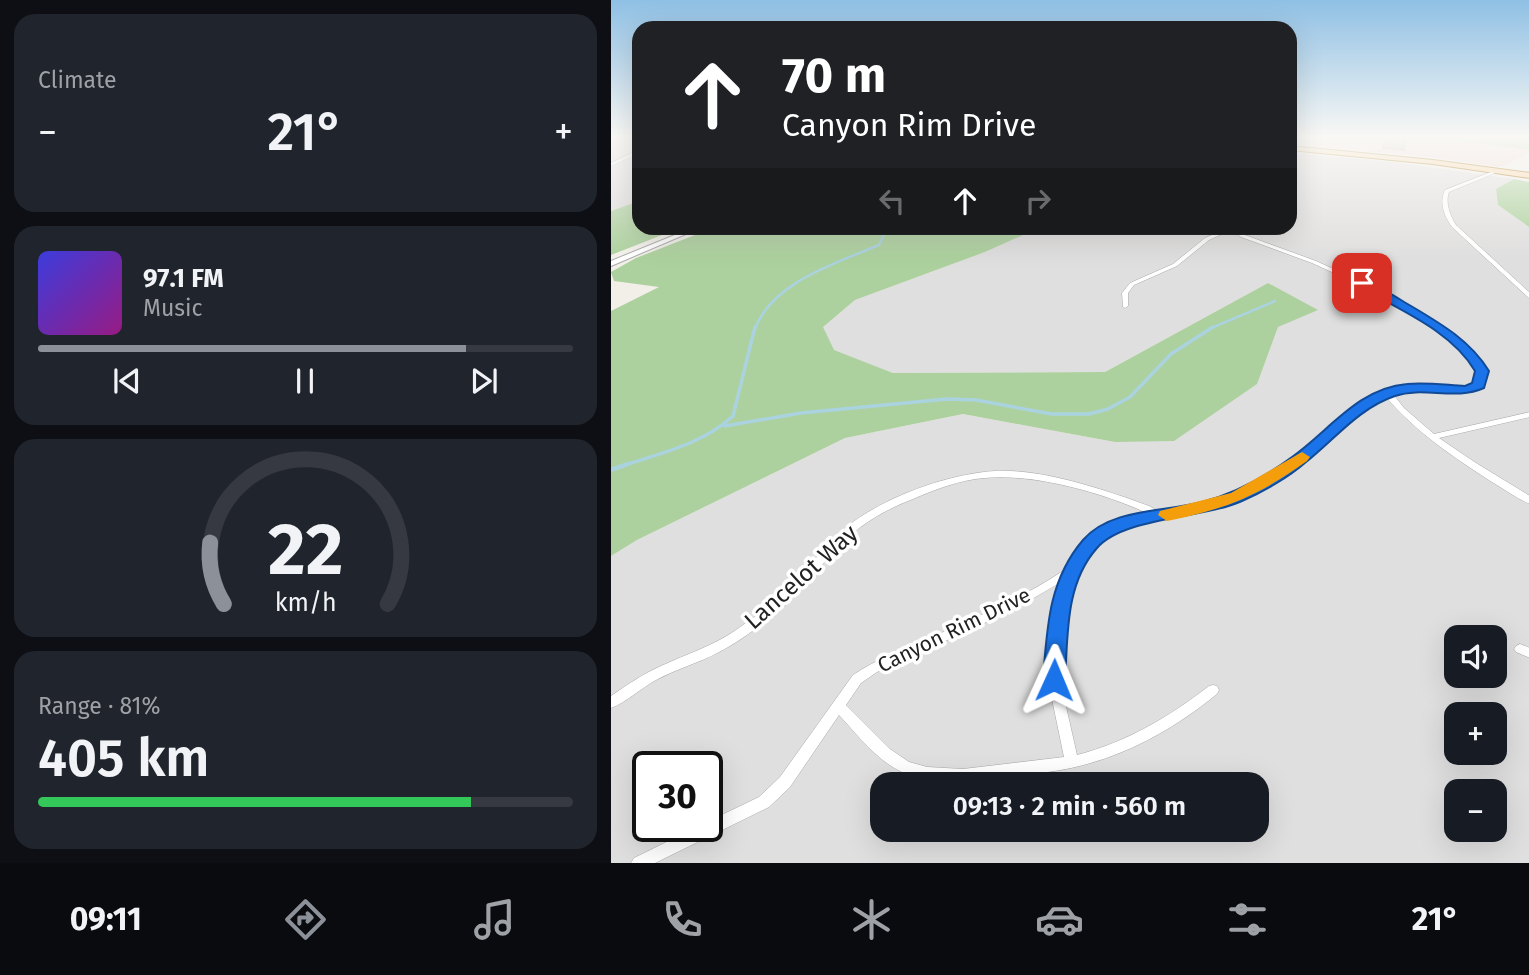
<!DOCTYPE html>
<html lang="en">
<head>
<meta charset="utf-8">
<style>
	:root { --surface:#171b24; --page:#20242c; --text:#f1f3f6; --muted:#9ea1a6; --line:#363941; --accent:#8c9099 }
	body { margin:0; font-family:"Fira Sans",sans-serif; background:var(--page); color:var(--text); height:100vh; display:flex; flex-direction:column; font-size:26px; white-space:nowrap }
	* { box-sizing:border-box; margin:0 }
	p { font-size:23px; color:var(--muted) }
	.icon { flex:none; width:38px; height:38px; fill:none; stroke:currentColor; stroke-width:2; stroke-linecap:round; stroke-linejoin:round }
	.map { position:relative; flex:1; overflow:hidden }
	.details { display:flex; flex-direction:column; gap:14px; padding:14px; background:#0d0f14; width:611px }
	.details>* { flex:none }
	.top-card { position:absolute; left:21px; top:21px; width:665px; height:214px; border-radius:21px; box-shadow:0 7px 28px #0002; background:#202124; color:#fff; overflow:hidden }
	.fabs { position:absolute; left:833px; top:625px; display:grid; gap:14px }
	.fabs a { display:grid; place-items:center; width:63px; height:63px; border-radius:14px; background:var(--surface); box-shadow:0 7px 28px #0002; font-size:35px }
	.speed { position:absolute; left:21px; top:751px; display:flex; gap:14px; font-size:35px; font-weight:700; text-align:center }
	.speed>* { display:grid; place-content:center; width:91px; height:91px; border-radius:50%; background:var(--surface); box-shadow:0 7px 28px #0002; line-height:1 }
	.speed .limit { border:4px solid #111; border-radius:10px; background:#fff; color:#111 }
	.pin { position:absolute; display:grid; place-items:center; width:60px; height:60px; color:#fff; margin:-30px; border-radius:14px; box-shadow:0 4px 10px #0006 }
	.me { position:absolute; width:77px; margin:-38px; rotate:1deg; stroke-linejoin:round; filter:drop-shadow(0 0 5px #0008) }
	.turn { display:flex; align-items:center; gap:24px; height:147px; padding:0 35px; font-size:32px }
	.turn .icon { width:91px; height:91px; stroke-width:2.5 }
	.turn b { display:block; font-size:49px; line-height:60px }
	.lanes { display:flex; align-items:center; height:66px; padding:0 35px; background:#0003; justify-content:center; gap:35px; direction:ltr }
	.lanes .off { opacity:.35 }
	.big { font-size:52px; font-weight:600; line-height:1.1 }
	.details .card { flex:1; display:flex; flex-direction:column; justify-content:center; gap:10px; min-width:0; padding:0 24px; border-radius:21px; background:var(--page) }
	.details .dial { align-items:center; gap:0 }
	.dial svg { height:182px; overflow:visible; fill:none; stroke:var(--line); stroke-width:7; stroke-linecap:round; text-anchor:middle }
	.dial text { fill:var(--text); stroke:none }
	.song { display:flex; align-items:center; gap:21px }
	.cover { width:84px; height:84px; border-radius:10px; background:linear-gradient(135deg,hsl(240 70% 55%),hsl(310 70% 35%)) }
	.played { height:7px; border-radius:4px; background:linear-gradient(90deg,var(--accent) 80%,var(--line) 80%) }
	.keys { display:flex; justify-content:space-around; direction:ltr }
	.heat { display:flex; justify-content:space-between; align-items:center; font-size:38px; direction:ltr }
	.charge { height:10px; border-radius:5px; background:linear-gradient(90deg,#34c759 81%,var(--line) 0) }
	.trip { position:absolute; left:259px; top:772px; width:399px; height:70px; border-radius:21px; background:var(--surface); box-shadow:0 7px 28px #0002; font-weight:600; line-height:70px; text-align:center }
	.menu { display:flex; height:112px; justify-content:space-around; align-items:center; background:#090b0e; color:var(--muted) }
	.menu .icon { width:49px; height:49px }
	.menu .on { color:var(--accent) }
	.menu b { font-size:32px; color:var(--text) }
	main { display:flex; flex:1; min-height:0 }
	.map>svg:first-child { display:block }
</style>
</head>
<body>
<main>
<section class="details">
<div class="card"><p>Climate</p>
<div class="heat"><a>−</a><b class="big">21°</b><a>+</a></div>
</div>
<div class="card">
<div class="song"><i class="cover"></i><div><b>97.1 FM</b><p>Music</p></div></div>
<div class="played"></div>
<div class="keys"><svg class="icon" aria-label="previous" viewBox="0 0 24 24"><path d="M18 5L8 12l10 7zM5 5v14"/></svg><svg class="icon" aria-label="pause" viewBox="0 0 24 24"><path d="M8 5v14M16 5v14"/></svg><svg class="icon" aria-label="next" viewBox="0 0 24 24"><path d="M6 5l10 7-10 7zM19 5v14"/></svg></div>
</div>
<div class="card dial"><svg viewBox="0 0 100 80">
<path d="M14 69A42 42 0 1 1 86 69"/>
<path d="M14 69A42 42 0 0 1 8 42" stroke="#8c9099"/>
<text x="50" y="56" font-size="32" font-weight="700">22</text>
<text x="50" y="72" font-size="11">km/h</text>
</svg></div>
<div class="card"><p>Range · 81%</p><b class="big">405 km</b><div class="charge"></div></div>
</section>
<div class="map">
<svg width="919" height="863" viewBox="0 0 919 863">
	<rect width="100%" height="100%" fill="#f2efe9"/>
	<g fill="#e0dfdf" fill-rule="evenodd">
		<polygon points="0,137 28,137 28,201 0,211"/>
		<path d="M 679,153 L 783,162 L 903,179 L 885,189 L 887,205 L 918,227 L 918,863 L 0,863 L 0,556 L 26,540 L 234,438 L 352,414 L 504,442 L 645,384 L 667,327 L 657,283 L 494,372 L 282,373 L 222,350 L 211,327 L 244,300 L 374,252 L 428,228 L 481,228 L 499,232 L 513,228 L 679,228 ZM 845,637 L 884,637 L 884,676 L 845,676 ZM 845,714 L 884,714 L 884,752 L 845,752 ZM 37,766 L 96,766 L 96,826 L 37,826 ZM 271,784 L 646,784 L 646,830 L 271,830 ZM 845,791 L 884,791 L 884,830 L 845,830 Z"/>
	</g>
	<polygon fill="#f2dad9" points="679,137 817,137 918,150 918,153 890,167 818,157 679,144"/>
	<g fill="#add19e">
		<polygon points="817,137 918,137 918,150"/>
		<polygon points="903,179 918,182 918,227 887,205 885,189"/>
		<polygon points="28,201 28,228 69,228 0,255 0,211"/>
		<polygon points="102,228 428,228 374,252 244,300 212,327 223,350 282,373 494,372 657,283 707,310 667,327 646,384 563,441 504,442 352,414 234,438 26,540 0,556 0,311 48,287 3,281 0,272 25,258"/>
	</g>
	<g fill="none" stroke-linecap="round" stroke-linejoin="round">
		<polyline stroke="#aad3df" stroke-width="2" points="899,137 907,140"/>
		<g stroke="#aad3df" stroke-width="2.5">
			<path d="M 144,329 C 161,282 226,263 268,245 L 276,228"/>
			<polyline points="598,329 664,301"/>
		</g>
		<g stroke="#aad3df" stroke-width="3.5">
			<polyline points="114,426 190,413 336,399 365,400 440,414 478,414 497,409 519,397 560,354 602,327"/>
			<path d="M 11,466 C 50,453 92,444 122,416 L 144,327"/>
		</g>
		<polyline stroke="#aad3df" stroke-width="4.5" points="0,470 17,464"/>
	</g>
	<polygon fill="#c7bfb8" stroke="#c4b6ab" stroke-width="2" points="775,137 795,139 793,150 772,148"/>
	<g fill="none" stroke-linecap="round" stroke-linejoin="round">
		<g stroke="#a9a9a9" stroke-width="1">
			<g id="minor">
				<polygon points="28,150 28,153 0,166 0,163"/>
				<path d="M 885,170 L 889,171 L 838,192 C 834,202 839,216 845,225 L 919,293 L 919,299 L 841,227 C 833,216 828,202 834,190 Z"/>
				<path d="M 617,228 L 624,228 L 634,235 L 705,261 L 766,289 L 835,328 L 867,357 L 875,371 L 871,387 C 862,390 853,392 843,392 C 823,393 802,388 782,394 L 793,408 L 823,434 L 919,412 L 919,417 L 828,438 L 865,463 L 919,496 L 919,504 C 905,498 893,489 881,482 C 842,457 805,432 775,397 L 745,415 L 687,464 L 672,476 L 648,490 L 619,503 L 593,511 L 515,526 L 504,530 L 490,540 L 466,572 L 454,608 L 449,680 L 466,755 C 516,742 558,717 598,686 L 602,685 L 606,686 L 608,690 L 606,694 C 563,729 515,756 460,768 C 438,773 414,774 391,777 C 357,781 324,786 291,772 C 265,760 247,735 228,715 L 179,787 L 158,807 L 44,863 L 20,863 L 23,858 L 88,826 L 96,826 L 96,822 L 148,797 L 169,777 L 242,675 C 264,660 289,651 314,640 C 360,620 410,599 452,571 C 463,564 469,552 477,542 C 492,523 515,518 538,514 C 493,493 423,473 373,478 C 349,480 325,489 302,499 C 281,507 260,518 242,533 C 214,557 194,590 165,613 C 147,627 128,642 108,652 C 88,663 65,669 45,680 C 30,688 16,702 0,708 L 0,696 C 16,685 32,674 50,666 C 76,654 102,646 125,630 C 144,617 163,603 179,587 C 197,568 213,547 233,529 C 270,498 336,474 384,471 C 426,469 474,484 513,497 C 521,500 530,503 538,506 C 542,508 548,512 552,512 C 562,513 574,509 584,507 C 618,500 651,483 678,462 C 709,438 736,410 771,393 C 800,379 834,393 864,384 L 867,371 L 861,360 L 829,332 L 762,291 L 701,263 L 630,237 L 620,230 L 598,240 L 566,266 L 523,285 L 517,293 L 517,306 L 514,308 L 512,307 L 511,293 L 519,283 L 562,264 L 594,238 ZM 452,581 L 442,608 L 437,680 L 453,757 L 352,769 L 316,767 L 298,762 L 279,749 L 235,705 L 250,683 L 266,672 L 365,627 L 414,603 Z"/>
				<polygon points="909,644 919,648 919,658 905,652 903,649 905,646"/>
			</g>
		</g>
		<g stroke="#a9a9a9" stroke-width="2">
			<polygon id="tertiary" points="81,228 89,228 0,266 0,261"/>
		</g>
		<g stroke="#a06b00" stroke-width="2">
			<polygon id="primary" points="679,146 822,160 919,173 919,178 822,164 679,150"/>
		</g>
		<use href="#minor" fill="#fff" fill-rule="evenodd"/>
		<use href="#tertiary" fill="#fff" fill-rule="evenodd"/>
		<use href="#primary" fill="#fcd6a4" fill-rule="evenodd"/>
	</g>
	<linearGradient id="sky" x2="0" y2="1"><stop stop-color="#8fc0e4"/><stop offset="0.53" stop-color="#f9f8f5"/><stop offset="1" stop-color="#f9f8f5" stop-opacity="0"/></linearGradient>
	<rect width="919" height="258" fill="url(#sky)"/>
	<path fill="#1a73e8" stroke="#114b97" stroke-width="2" d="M 751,280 C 765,284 778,293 790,300 C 823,320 857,337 878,371 L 873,388 C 844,401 813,386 784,396 C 748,408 724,439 695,462 C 678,477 652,492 631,501 C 591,519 513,517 486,548 C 454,584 457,635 454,680 L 451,687 L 443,689 L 435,687 L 432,680 C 436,629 437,581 472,540 C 499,508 554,512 591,502 C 622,494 655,476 681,457 C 718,431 747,388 796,384 C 814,382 835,385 854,386 L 861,383 L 864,371 C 840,330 786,309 747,286 L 747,281 Z"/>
	<path fill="#f59e0b" d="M 691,452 L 699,457 L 696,461 C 647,496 615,509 556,521 L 547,515 L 549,511 L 620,493 Z"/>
	<g text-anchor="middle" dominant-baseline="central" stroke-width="7" stroke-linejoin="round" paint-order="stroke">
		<g font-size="21" fill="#222" stroke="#fff">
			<text transform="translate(343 630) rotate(-26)">Canyon Rim Drive</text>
		</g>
		<g font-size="24" fill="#222" stroke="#fff">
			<text transform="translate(190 577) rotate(-42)">Lancelot Way</text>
		</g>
	</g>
</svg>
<div class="fabs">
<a><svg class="icon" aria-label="sound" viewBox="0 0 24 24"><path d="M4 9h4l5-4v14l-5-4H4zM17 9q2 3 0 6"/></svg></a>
<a>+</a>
<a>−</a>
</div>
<div class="speed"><div class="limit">30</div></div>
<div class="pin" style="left:751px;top:283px;background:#d93025"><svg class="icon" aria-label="arrive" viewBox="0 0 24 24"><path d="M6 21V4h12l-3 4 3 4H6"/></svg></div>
<svg class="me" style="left:443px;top:680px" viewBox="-20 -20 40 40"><path d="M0-17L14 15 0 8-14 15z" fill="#1a73e8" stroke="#fff" stroke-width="4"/></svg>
<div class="trip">09:13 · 2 min · 560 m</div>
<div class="top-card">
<div class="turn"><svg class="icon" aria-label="ahead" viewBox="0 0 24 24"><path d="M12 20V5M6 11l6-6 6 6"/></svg><div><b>70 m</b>Canyon Rim Drive</div></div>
<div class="lanes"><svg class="icon off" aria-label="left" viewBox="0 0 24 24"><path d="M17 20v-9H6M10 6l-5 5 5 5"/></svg><svg class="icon" aria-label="ahead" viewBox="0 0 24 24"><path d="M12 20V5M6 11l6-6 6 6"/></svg><svg class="icon off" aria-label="right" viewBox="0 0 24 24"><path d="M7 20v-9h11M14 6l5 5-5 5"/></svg></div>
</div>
</div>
</main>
<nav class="menu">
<b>09:11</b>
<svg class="icon on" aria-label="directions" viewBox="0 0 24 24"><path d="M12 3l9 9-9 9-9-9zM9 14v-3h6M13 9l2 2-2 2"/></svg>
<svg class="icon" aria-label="music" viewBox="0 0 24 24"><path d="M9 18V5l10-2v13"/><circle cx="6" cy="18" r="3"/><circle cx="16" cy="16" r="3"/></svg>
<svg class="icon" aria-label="phone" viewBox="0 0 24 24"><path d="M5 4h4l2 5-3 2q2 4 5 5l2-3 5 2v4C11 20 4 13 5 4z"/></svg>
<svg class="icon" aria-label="climate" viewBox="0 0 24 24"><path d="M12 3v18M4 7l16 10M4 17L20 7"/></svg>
<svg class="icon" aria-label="car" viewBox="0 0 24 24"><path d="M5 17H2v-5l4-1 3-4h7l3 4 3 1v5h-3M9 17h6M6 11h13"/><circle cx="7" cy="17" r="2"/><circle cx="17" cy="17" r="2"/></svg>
<svg class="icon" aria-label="filters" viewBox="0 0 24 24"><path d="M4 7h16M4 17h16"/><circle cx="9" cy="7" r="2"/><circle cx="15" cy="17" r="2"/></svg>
<b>21°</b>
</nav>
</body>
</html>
